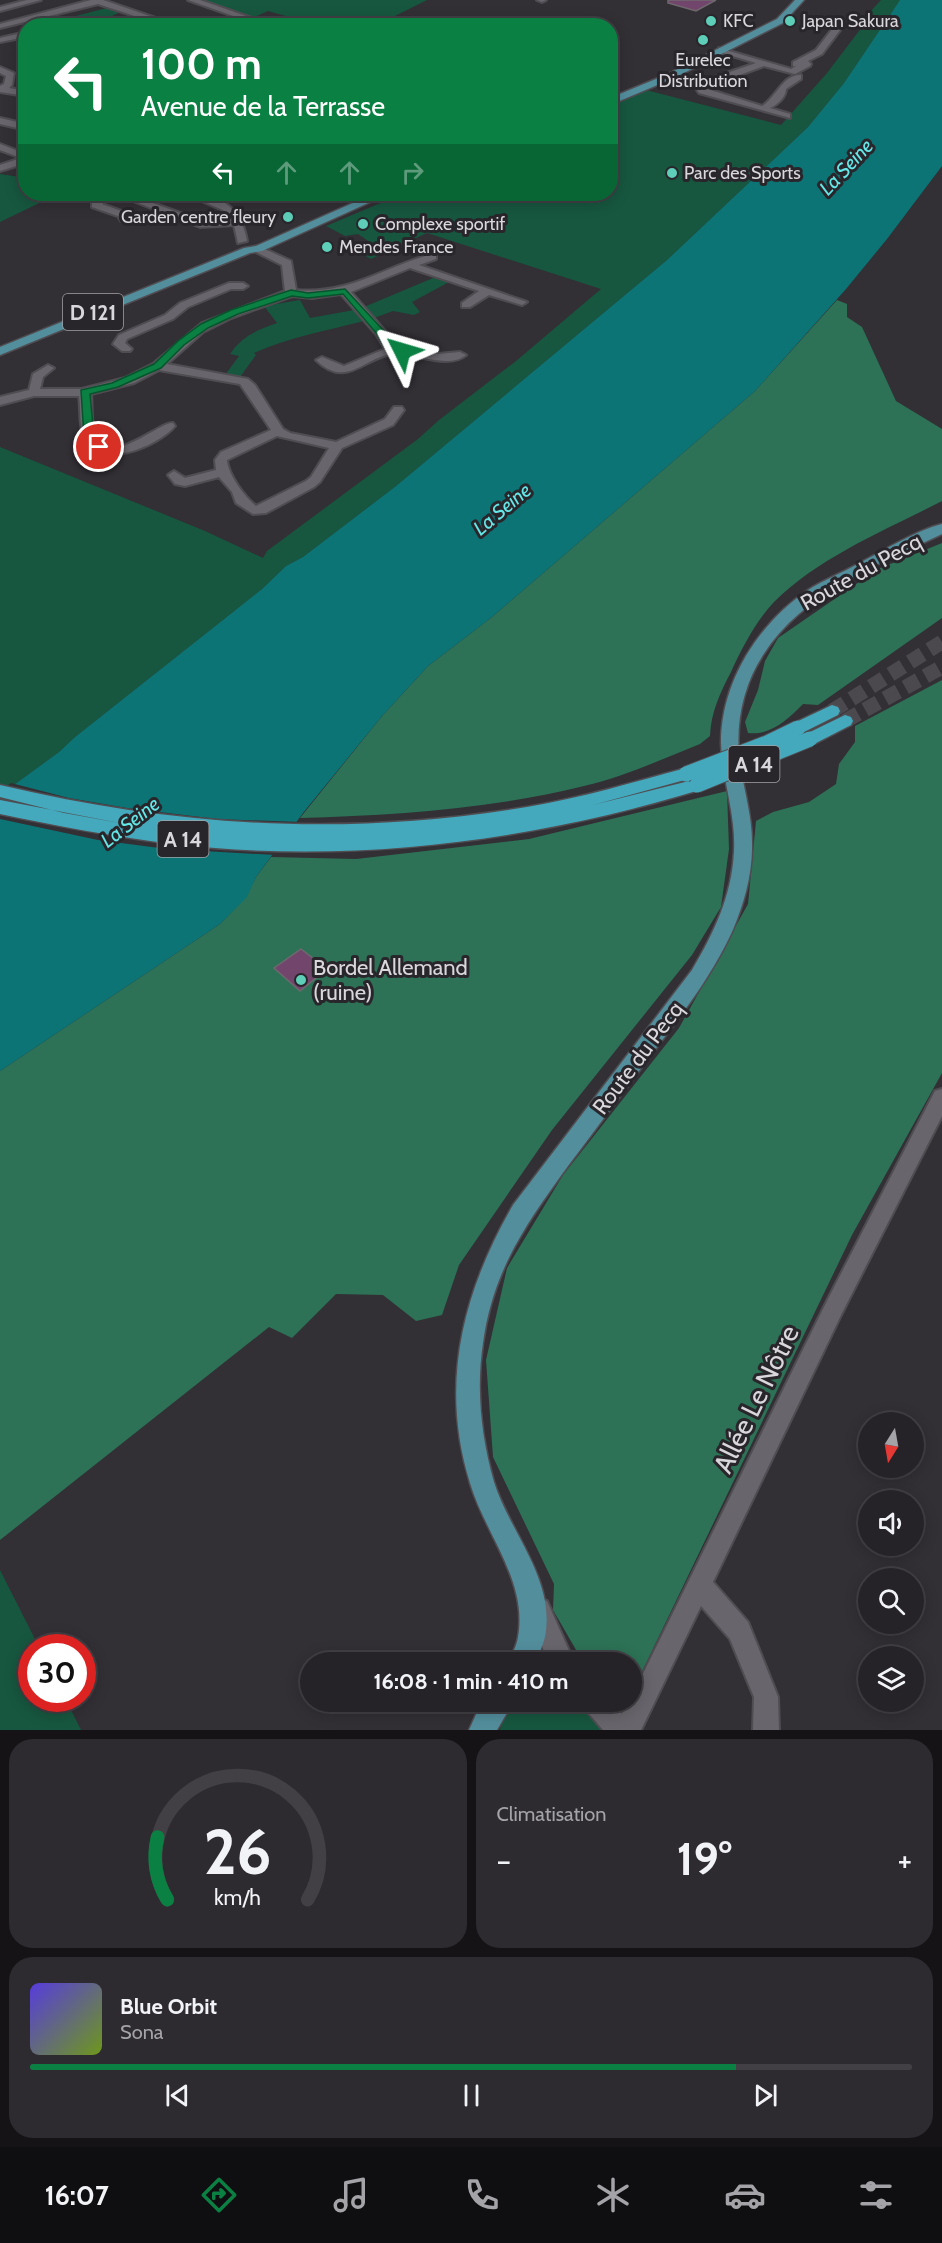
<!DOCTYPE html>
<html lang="fr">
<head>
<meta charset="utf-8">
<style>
	:root { --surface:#262328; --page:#2e2b30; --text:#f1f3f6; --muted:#a4a4a8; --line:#424045; --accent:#0b8043 }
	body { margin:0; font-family:Cabin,sans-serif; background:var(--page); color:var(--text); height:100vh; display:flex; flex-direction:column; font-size:22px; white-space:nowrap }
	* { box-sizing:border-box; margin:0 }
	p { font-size:20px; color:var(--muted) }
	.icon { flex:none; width:33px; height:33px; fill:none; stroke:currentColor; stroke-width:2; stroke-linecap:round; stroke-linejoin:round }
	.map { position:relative; height:1730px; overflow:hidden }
	.details { display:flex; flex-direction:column; gap:9px; padding:9px; background:#151316; flex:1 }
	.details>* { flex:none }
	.guide { position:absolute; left:18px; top:18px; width:600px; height:183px; border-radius:24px; box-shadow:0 3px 15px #0003,0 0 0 2px var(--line); background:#0b8043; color:#fff; overflow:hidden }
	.needle { width:39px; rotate:191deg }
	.buttons { position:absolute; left:858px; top:1412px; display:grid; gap:12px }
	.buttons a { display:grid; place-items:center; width:66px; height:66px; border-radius:50%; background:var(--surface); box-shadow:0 3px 15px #0003,0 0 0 2px var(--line); font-size:30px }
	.speed { position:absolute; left:18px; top:1634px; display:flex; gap:12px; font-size:30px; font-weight:700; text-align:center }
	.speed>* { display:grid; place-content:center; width:78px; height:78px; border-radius:50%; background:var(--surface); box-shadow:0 3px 15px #0003,0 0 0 2px var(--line); line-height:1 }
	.speed .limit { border:9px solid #d22; background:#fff; color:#111 }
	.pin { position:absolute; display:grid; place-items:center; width:51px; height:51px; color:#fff; margin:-26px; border:3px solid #fff; border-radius:50%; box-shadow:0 2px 6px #0007 }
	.me { position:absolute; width:66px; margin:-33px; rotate:310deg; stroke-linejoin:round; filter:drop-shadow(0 0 4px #0008) }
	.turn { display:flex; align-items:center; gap:21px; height:126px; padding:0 24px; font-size:27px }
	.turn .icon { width:78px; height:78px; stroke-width:2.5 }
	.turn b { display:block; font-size:42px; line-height:51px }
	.lanes { display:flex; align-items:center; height:57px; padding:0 24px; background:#0003; justify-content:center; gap:30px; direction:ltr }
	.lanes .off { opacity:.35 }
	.big { font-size:45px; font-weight:800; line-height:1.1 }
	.details .card { flex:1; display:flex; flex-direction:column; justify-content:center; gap:9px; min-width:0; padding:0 21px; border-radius:24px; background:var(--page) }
	.details .dial { align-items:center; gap:0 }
	.dial svg { height:156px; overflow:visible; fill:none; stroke:var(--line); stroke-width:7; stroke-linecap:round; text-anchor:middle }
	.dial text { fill:var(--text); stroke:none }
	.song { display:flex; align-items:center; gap:18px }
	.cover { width:72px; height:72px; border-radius:9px; background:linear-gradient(135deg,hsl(250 70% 55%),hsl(80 70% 35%)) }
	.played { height:6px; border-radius:3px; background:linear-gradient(90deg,var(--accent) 80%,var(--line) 80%) }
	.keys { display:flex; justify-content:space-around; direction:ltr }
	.heat { display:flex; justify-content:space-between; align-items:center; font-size:33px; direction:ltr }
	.details .tiles { flex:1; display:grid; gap:9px; grid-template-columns:1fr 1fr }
	.card:last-child { grid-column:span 2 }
	.trip { position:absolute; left:300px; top:1652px; width:342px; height:60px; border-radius:30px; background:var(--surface); box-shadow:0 3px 15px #0003,0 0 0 2px var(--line); font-weight:800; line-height:60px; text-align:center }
	.tab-bar { display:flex; height:96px; justify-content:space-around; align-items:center; background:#0f0e10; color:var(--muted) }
	.tab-bar .icon { width:42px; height:42px }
	.tab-bar .on { color:var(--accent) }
	.tab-bar b { font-size:27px; color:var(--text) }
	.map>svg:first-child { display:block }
</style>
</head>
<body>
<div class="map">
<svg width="942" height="1730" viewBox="0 0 942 1730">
	<rect width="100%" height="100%" fill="#322f35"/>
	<g fill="#17573f">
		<polygon points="192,0 427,0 395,16 426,25 317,25 268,11 250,19"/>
		<polygon points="881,0 900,0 844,83 808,127 667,260 396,486 303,557 286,566 262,589 75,737 59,752 0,795 0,447 205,531 263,558 267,551 418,439 439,420 516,361 601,289 427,233 371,259 355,250 371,243 358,234 345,236 326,226 402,194 610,194 611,105 646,90 781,125 827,73 862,27 858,25"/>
		<polygon points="107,8 122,11 106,19 116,22 133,16 153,23 147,26 99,26 64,19"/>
		<polygon points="0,174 20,177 25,175 26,194 73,194 66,198 58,194 0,222"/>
		<polygon points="433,278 449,282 412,302 420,312 414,315 393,311 374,318 364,307"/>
		<path d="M 300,300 L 310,318 L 354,310 L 364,321 C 326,331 289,337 254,353 L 256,355 L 240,377 L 225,375 L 239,356 L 230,354 C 242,336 257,330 277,323 L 264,306 Z"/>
		<polygon points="0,1570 39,1647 32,1647 32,1698 65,1698 81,1730 0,1730"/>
		<polygon points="509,1701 581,1701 606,1730 500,1730 504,1712"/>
	</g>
	<g fill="#2d7256">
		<path d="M 837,300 L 847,304 L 847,317 L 862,327 L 896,401 L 942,429 L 942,501 C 886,530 819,557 774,602 C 756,621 742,648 731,672 C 720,693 711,712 710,736 L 700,744 C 662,759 624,777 584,786 C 491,809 395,815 300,818 L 382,716 L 428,666 L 492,617 L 755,391 Z"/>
		<path d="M 942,543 L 942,618 L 818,705 L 803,704 C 788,719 771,736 748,733 L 745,722 L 758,690 L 765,661 L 778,638 L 878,569 Z"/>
		<polygon points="942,680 942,1073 852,1235 637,1682 632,1681 632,1662 583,1662 553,1610 554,1584 493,1457 486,1360 507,1268 563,1175 679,1028 748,904 756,821 773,812 809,802 836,784 839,764 855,742 855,726"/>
		<polygon points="727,791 729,849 721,907 692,955 552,1130 459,1265 442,1315 416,1321 383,1295 336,1294 292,1338 269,1327 0,1540 0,1071 220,924 246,897 256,877 271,857 356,859 529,839"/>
	</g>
	<polygon fill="#0d7475" points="900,0 942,0 942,166 887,239 846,289 755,391 492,617 428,666 382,716 303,813 256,877 247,897 220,924 0,1071 0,795 59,752 75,737 262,589 286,566 303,557 396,486 667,260 808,127 844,83"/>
	<polygon fill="#322f35" points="11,783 69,798 127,808 217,819 301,822 276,855 167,849 98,840 0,819 0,791"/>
	<g fill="#72456d" stroke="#6f696e" stroke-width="1.5">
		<polygon points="668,0 716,0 696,11 668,3"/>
		<polygon points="301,949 327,969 300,991 274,968"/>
	</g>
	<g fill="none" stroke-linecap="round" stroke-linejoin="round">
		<g stroke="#4b484e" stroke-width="15" stroke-dasharray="15 8" stroke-linecap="butt">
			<polyline points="832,711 942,642"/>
			<polyline points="845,721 942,667"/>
		</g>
		<g stroke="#4f4d52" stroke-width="4">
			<g id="minor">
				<polygon points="27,0 41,0 0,11 0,7"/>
				<polygon points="91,0 103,0 179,26 165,26 98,4 0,28 0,24"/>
				<polygon points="188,0 200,0 275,26 262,26"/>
				<polygon points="537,0 546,0 542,2"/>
				<path d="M 833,28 L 840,30 L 822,54 L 808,61 L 811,64 L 810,66 L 795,74 L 764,66 L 704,88 L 762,106 C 776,98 783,74 801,75 L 801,79 L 786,89 C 786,97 777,105 770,108 L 790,114 L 790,118 L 699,93 L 695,87 L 704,81 L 756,63 L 719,52 L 719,48 L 791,69 L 796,66 L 793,66 L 793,62 L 816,50 Z"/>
				<polygon points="26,32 26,37 0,42 0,38"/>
				<polygon points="0,67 14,73 12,85 9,88 26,91 26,96 0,92 0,86 4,84 6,76 0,73"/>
				<polygon points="0,118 26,124 26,130 0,124"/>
				<polygon points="0,144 26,154 26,163 0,171 0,165 21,158 0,150"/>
				<polygon points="103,194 113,194 102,204 124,212 130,219 129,221 121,221 118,216 92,207 92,203"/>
				<path d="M 115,194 L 128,194 L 205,222 L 231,219 L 223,210 L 185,194 C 218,190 242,209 247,241 L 238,243 L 234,225 L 200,227 Z"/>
				<path d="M 258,246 L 291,261 L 296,290 C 349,295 384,267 432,254 L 436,255 L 436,259 L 419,265 L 527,302 L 522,305 L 489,295 L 470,307 L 462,307 L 462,303 L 479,291 L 410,268 L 351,292 L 385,331 L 395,347 L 438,354 L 460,352 L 466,355 C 448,370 413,352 393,354 C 365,356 347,390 316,360 L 322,357 L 344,366 L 385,349 L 376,334 L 341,294 L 312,298 L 292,296 L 231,318 L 203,332 L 167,364 L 248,379 L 255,385 L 283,429 L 290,433 L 336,442 L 385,419 L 394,407 L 402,407 L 404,410 L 393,425 L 342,448 L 320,482 L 314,487 L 266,513 L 253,514 L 236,503 L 232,492 L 219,477 L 185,486 L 175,484 L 168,475 L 174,471 L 185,478 L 216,470 L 215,460 L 221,452 L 271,430 L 240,384 L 159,370 L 134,383 L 91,394 C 92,407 91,425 95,436 C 108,470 160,421 173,423 L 175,426 C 158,446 100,471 84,438 C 79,428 81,408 79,396 L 34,396 L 0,405 L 0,397 L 29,390 L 33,374 L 48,365 L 54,368 L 43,377 L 40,389 L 82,389 L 125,378 L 153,364 L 202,323 L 285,291 L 282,265 L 254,251 L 254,247 ZM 277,436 L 329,448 L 311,477 L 306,481 L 256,506 C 245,497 228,475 227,460 Z"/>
				<polygon points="229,283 243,283 248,286 243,289 231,289 188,307 173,319 127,339 125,343 132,349 130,351 122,351 113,344 119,335 165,315 180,303"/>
				<polygon points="942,1089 942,1116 842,1313 713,1582 748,1622 778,1697 779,1730 753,1730 754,1697 730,1639 701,1606 641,1730 603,1730 586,1710 582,1701 611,1701 622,1714 629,1701 632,1701 632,1696 828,1299 935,1091"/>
				<polygon points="538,1598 547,1601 574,1662 549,1662 526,1610 529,1601"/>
			</g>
		</g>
		<g stroke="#4f4d52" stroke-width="3">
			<g id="major">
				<polygon points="795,0 804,0 783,23 674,78 610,105 610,98 668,74 777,19"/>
				<polygon points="373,194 377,195 377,199 262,251 250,253 0,355 0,347 244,248 256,246"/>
				<path d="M 942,524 L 942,534 C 878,565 803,592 763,655 C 741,689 734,730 741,770 C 745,794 752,817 752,842 C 753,873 744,904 732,932 C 713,973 687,1008 660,1043 C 629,1084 599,1125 568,1166 C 526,1224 493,1270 483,1343 C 476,1389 481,1437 494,1482 C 510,1533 556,1580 545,1637 C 543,1645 539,1654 535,1662 L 509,1662 C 512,1654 517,1645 518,1637 C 528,1581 485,1534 470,1483 C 439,1384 463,1292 513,1205 L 692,970 C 714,933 732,895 734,851 C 736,814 722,780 721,743 C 721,682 758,624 808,590 C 822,581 837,575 852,567 C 878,554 914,531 942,524 Z"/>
				<polygon points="482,1701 514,1701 497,1730 469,1730"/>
			</g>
		</g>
		<g stroke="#4f4d52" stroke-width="3">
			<g id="highway">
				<polygon points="832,705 838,707 840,711 838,715 804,732 792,732 790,728 792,724"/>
				<polygon points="845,715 851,717 853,721 851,725 816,743 804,743 802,739 804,735"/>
				<path d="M 686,768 L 692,770 L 694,774 L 692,778 L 593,805 L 697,779 L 703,781 L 706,785 L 703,789 C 534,841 350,865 174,844 C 115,837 58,826 0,814 L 0,800 L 125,824 L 64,813 L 0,797 L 0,785 C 178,827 346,837 527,807 C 581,798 634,782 686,768 Z"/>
			</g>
		</g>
		<use href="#minor" fill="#69656c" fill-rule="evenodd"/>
		<use href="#major" fill="#538e9d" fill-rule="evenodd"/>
		<use href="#highway" fill="#44a9bd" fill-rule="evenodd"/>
		<g stroke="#4f4d52" stroke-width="17" stroke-linecap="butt">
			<g id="highway-bridge">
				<polyline points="686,774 767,743 798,728"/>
				<polyline points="697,785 810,739"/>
			</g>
		</g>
		<use href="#highway-bridge" stroke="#44a9bd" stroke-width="15"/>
	</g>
	<polygon fill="#0b8043" stroke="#07532c" stroke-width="1.5" points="345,289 384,331 394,347 406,349 406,353 388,352 377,334 343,294 308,298 292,296 238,314 208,328 184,345 161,368 118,387 90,394 94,437 105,447 99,450 88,445 84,437 81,390 112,383 154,364 178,341 201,324 231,310 291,290 308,293"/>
	<g fill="#5eceb8" stroke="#29262b" stroke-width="2">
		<circle cx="711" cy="21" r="6"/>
		<circle cx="790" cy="21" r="6"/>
		<circle cx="703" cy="40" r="6"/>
		<circle cx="672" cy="173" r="6"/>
		<circle cx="288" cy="217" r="6"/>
		<circle cx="363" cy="224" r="6"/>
		<circle cx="327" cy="247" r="6"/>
		<circle cx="301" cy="980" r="6"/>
	</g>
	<g text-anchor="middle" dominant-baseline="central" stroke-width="6" stroke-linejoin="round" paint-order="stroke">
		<g font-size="18" fill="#d9d7db" stroke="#29262b" text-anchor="start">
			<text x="723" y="21">KFC</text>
			<text x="802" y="21">Japan Sakura</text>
			<text x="703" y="60" text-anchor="middle">Eurelec<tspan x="703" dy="21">Distribution</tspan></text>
			<text x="684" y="173">Parc des Sports</text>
			<text x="276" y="217" text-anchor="end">Garden centre fleury</text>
			<text x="375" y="224">Complexe sportif</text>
			<text x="339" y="247">Mendes France</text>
		</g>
		<g font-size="20" font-style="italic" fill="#65e6e7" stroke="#29262b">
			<text transform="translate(846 167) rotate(-47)">La Seine</text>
			<text transform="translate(502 509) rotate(-40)">La Seine</text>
			<text transform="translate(130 822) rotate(-38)">La Seine</text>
		</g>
		<g fill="#29262b" stroke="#a4a2a6" stroke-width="1.5">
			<rect x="63" y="294" width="60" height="36" rx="4.5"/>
			<rect x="728.5" y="746" width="51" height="36" rx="4.5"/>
			<rect x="157.5" y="821" width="51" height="36" rx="4.5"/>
		</g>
		<g font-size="21" font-weight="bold" fill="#d9d7db">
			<text x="93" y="312">D 121</text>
			<text x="754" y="764">A 14</text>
			<text x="183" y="839">A 14</text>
		</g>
		<g font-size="22" fill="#d9d7db" stroke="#29262b">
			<text transform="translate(861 572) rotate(-29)">Route du Pecq</text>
			<text transform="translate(638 1058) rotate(-53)">Route du Pecq</text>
		</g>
		<g font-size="22" fill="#d9d7db" stroke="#29262b" text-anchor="start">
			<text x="313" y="967">Bordel Allemand<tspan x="313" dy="25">(ruine)</tspan></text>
		</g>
		<g font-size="27" fill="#d9d7db" stroke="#29262b">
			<text transform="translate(756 1399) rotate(-64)">Allée Le Nôtre</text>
		</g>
	</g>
</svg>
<div class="buttons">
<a><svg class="needle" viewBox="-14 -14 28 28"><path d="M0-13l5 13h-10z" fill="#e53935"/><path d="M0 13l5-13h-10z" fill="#a4a4a8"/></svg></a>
<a><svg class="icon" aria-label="sound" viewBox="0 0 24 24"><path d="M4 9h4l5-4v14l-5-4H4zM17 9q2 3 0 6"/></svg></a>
<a><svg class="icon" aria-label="search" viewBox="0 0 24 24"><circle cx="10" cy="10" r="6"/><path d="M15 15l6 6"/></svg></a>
<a><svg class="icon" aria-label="layers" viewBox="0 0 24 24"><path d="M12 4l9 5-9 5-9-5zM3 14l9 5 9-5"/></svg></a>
</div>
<div class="speed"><div class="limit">30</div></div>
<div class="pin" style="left:99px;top:447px;background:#d93025"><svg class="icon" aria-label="arrive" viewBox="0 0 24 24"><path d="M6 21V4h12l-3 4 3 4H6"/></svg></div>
<svg class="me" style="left:402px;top:351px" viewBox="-20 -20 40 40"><path d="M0-17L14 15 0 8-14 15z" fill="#0b8043" stroke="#fff" stroke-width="4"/></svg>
<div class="trip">16:08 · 1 min · 410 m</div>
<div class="guide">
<div class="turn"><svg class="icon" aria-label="left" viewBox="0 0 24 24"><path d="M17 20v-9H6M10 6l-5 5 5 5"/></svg><div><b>100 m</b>Avenue de la Terrasse</div></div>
<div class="lanes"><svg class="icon" aria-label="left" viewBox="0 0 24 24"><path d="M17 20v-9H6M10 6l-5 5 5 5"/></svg><svg class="icon off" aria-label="ahead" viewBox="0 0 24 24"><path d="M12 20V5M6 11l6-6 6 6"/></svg><svg class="icon off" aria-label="ahead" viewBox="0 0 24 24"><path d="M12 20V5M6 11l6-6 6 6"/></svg><svg class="icon off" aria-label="right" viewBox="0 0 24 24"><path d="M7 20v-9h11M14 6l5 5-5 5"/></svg></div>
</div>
</div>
<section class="details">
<div class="tiles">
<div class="card dial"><svg viewBox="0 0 100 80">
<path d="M14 69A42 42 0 1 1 86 69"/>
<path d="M14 69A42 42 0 0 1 9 37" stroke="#0b8043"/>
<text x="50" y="56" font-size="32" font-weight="700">26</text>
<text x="50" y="72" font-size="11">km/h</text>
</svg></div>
<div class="card"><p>Climatisation</p>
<div class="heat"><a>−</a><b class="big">19°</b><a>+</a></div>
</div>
<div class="card">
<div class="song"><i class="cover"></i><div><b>Blue Orbit</b><p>Sona</p></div></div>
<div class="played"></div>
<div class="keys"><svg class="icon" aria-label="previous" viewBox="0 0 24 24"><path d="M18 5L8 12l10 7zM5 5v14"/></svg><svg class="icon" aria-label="pause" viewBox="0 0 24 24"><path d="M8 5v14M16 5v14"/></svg><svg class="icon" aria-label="next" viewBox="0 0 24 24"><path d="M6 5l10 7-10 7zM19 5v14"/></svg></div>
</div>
</div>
</section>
<nav class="tab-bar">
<b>16:07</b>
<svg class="icon on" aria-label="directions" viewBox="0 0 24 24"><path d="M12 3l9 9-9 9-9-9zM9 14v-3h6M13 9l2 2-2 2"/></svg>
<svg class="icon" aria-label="music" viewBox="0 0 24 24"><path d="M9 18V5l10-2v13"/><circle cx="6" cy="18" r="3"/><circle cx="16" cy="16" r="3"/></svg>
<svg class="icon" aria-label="phone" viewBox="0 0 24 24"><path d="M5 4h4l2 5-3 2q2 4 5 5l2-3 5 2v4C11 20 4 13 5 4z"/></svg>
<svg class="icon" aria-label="climate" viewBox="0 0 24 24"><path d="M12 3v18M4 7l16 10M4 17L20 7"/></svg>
<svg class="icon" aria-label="car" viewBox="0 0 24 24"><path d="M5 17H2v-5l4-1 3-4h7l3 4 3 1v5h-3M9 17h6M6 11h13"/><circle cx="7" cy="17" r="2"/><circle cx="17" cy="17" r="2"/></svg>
<svg class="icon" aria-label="filters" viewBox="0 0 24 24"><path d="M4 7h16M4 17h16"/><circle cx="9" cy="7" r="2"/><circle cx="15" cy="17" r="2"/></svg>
</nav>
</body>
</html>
